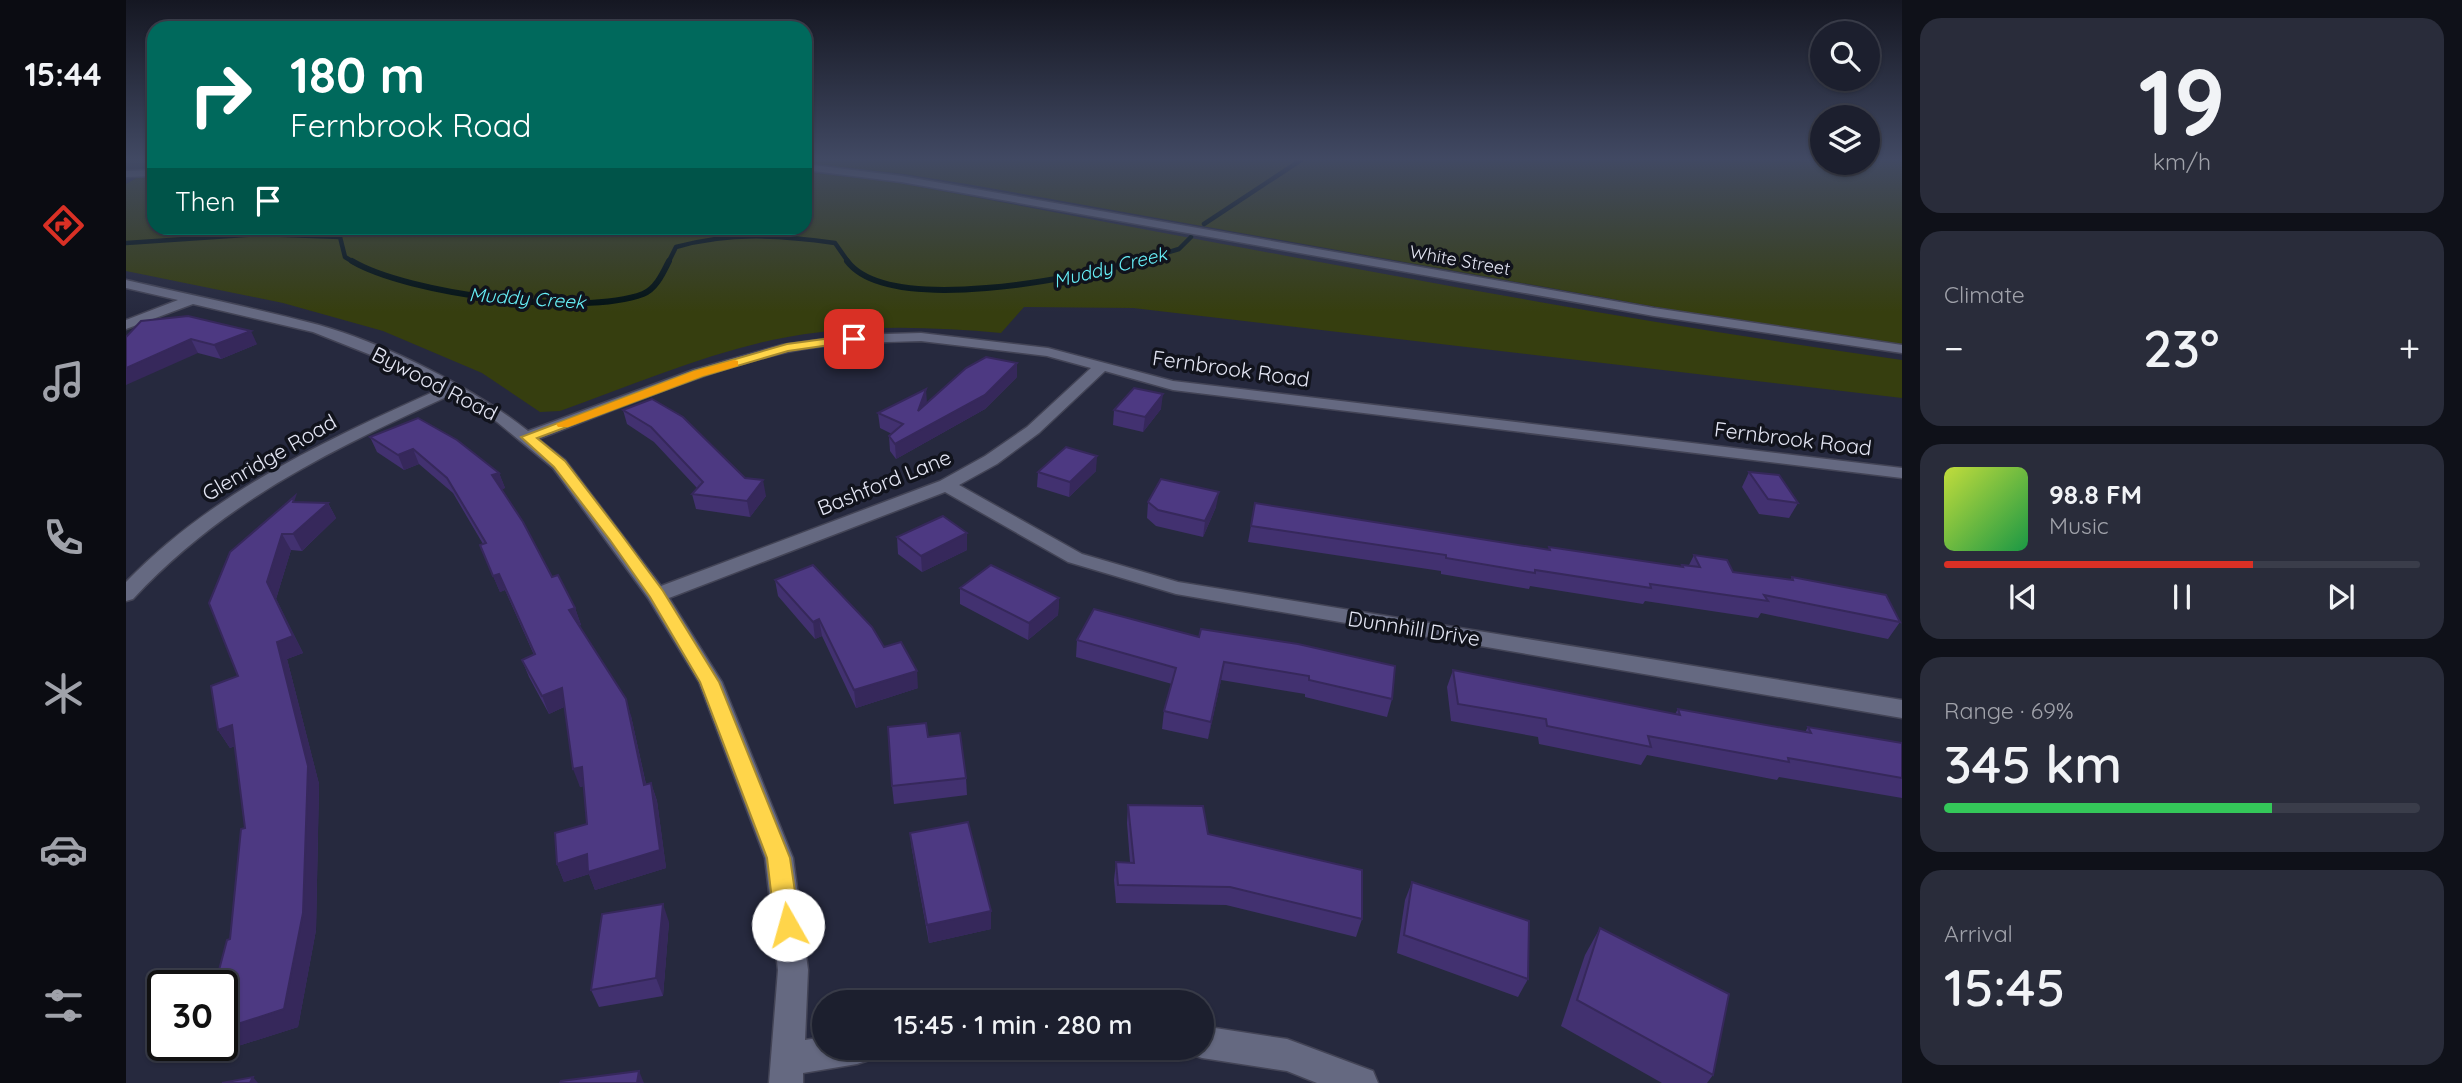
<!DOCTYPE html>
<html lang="en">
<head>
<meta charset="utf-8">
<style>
	:root { --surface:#1c1f2e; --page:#292c3a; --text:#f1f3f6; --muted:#a0a2aa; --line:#3a3d4a; --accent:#d93025 }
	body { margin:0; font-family:Quicksand,sans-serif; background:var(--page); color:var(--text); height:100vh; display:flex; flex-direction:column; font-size:26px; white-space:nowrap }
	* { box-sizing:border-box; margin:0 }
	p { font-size:23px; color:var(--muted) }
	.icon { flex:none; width:38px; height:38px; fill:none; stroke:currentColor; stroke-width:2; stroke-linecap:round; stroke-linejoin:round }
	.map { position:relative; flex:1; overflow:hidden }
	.panel { display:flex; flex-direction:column; gap:18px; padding:18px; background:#0f1119; width:560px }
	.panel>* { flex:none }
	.top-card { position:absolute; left:21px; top:21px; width:665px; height:214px; border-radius:21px; box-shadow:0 2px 5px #0004,0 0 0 2px var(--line); background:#00695c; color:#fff; overflow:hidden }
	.fabs { position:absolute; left:1684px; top:21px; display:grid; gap:14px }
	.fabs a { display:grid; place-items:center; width:70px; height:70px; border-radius:50%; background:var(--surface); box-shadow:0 2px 5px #0004,0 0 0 2px var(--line); font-size:35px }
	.speed { position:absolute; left:21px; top:970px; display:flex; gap:14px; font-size:35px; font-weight:700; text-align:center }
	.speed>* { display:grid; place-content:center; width:91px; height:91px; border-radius:50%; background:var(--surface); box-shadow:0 2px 5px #0004,0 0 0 2px var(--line); line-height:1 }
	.speed .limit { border:4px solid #111; border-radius:10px; background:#fff; color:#111 }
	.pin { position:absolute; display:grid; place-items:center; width:60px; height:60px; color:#fff; margin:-30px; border-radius:14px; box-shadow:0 4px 10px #0006 }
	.me { position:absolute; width:77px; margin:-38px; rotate:353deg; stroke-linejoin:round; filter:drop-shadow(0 0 5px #0008) }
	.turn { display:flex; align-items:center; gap:24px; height:147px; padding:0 28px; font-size:32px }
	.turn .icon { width:91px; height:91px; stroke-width:2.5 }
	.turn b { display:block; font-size:49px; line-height:60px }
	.then { display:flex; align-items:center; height:66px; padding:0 28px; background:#0003; gap:14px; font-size:26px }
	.big { font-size:52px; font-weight:600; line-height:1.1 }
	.panel .tile { flex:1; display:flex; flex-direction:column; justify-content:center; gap:10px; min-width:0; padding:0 24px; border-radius:21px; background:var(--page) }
	.panel .dial { align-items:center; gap:0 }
	.dial b { font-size:91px; line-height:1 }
	.song { display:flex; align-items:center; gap:21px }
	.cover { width:84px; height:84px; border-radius:10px; background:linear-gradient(135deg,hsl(70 70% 55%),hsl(140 70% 35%)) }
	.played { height:7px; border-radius:4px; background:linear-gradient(90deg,var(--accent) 65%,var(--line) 65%) }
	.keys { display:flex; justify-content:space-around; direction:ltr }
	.heat { display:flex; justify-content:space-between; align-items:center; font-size:38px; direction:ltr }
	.charge { height:10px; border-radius:5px; background:linear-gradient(90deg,#34c759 69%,var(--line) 0) }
	.trip { position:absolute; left:686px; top:990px; width:402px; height:70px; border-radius:35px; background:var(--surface); box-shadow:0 2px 5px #0004,0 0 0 2px var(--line); font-weight:600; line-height:70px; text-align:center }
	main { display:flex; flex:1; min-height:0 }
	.menu { display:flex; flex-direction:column; width:126px; justify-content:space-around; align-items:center; background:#0b0c12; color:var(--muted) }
	.menu .icon { width:49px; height:49px }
	.menu .selected { color:var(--accent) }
	.menu b { font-size:32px; color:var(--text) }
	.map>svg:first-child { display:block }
</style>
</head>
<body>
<main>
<nav class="menu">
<b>15:44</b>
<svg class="icon selected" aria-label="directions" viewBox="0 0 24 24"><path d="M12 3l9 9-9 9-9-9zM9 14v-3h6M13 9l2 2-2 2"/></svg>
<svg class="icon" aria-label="music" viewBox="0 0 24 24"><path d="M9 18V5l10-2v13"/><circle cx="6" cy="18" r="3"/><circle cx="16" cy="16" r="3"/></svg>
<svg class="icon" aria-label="phone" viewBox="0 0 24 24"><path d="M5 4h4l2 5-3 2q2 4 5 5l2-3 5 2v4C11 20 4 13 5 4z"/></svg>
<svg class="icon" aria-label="climate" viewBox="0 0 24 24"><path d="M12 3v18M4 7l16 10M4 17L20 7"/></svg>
<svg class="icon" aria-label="car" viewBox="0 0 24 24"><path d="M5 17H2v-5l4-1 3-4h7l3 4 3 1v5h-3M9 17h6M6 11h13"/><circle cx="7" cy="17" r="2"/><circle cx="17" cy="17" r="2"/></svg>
<svg class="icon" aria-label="filters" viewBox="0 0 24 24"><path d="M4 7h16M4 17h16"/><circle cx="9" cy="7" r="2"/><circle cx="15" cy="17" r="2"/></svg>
</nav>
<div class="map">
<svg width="1776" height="1083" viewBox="0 0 1776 1083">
	<rect width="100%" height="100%" fill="#26293e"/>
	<g fill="#363e0f">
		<polygon points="679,160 1696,160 1696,163 1741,163 1741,160 1776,160 1776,346 1570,314 841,184 778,174 679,163"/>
		<path d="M 679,172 L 767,182 C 1102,244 1438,312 1776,360 L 1776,398 L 1007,308 L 898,307 L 875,333 C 798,326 722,324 646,340 C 574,356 504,386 434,411 L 414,412 L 356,373 L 257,331 L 157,303 L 0,271 L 0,184 L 14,176 L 28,175 L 28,228 L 679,228 Z"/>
	</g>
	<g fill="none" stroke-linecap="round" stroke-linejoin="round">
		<g stroke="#031213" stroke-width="4.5">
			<polyline points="1078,224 1175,160"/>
			<polyline points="0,243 133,234 214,237 219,257 229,263"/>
			<path d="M 542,263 L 550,247 C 603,232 655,235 709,243 L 723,263"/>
			<polyline points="1006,263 1053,249 1065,237"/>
		</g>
		<g stroke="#031213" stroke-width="6">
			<path d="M 226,261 C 281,294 457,317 517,294 C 530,289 537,273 543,261"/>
			<path d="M 721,261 C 763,317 954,277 1012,261"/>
		</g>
		<g stroke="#434456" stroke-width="3">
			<g id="minor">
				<path d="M 0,280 C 64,295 129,308 193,325 C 260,344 348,388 402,431 L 567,370 L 656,345 L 728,335 L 795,333 L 922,348 L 1047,381 L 1776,468 L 1776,478 L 1047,390 L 979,371 L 913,433 L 871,464 L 833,485 L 956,554 L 1052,582 L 1776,700 L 1776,718 L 1050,594 L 942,562 L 819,492 L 543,598 L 596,682 L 667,858 L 682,970 L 679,1040 L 698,1037 L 698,1048 L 747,1048 L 743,1060 L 731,1064 L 677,1073 L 677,1083 L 643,1083 L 652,970 L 639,858 L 573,682 L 522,598 L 427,468 L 365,417 L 327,394 C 207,449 99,500 7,599 L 0,601 L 0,582 C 88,491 202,439 316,388 L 255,359 L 187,332 L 67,304 L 0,329 L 0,320 L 52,300 L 0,288 ZM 795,341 L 921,356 L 965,368 L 901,427 L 859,456 L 814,481 L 535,586 L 439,460 L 412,439 C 494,408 575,372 661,352 C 705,343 750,342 795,341 Z"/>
				<polygon points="1076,1026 1161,1039 1247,1071 1252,1083 1191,1083 1161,1071 1076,1058 1064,1054 1062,1048 1076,1048"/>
			</g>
		</g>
		<g stroke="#434456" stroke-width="3">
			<g id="tertiary">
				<polygon points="679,164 775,176 1528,308 1776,345 1776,353 1528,316 775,182 679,170"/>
				<polygon points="28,170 28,176 0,177 0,171"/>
			</g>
		</g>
		<use href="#minor" fill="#656981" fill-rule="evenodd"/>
		<use href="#tertiary" fill="#656981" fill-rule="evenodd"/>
	</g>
	<g fill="#423170">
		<polygon points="15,321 131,344 95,359 72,353"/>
		<polygon points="891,377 859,409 770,459 764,451 763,436 766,434 754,428 752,413 801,403"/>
		<polygon points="1035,409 1017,432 987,425 988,410"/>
		<polygon points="497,410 619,478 640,496 624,517 570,509 566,494 571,488 528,442 501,424"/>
		<polygon points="244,437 373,473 379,488 376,489 426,577 449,608 455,625 452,626 505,716 520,784 525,783 531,801 540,868 469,890 463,874 438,882 431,864 461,824 458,786 454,787 438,707 423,714 403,677 396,660 408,655 379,590 374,592 354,545 357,544 327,493 293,464 278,470 251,452"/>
		<polygon points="970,471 943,497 911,487 912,472"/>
		<polygon points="1623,472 1672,503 1663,518 1633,514 1616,487"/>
		<polygon points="172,502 202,503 210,518 176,551 165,550 150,599 177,653 161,659 193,784 190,930 172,1027 93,1052 104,939 119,828 109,746 104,748 92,730 112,676 83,603"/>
		<polygon points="1022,502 1090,507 1077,537 1030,526 1021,518"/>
		<polygon points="1129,503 1423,550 1423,547 1555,567 1556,565 1563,565 1568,555 1607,572 1664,580 1666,577 1774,622 1762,639 1635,613 1632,618 1519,601 1517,604 1404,586 1403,589 1315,574 1315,571 1122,542"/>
		<polygon points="841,533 841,550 796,572 772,554 771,537"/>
		<polygon points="649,580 758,647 792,688 730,708 696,636 689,639 652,596"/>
		<polygon points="834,588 933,598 932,615 902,640 834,604"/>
		<polygon points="968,609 1266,699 1261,717 1179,697 1179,694 1095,680 1082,739 1036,729 1038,711 1046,684 950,657 951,640"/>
		<polygon points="1327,670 1549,714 1552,709 1679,732 1682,727 1776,743 1776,798 1653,777 1651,780 1521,755 1515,765 1413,744 1412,737 1325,721 1321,687"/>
		<polygon points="840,778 841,795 768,804 766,786"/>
		<polygon points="1002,805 1082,834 1236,919 1230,937 1100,905 990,903 988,880 990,862 1004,862 1001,823"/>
		<polygon points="784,833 865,929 803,943 786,850"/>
		<polygon points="1286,882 1402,979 1392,997 1271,953 1279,900"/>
		<polygon points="543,922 537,996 473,1007 465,990"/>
		<polygon points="1474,928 1587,1075 1581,1083 1536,1083 1435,1026 1459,955"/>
	</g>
	<g fill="#36285b">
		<polygon points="125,331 131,344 95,359 88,345"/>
		<polygon points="65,339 72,353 0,385 0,368"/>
		<polygon points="891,363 891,377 859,409 770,459 769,444"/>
		<polygon points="800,389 801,403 792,411"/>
		<polygon points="1037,394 1035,409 1017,432 1019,417"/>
		<polygon points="287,449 293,464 278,470 272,455"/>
		<polygon points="971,456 970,471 943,497 944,482"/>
		<polygon points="373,473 379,488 372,491 366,475"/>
		<polygon points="637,480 640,496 624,517 621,501"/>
		<polygon points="1093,492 1090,507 1077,537 1079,521"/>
		<polygon points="202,503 210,518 176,551 167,534"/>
		<polygon points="841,533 841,550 796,572 795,556"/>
		<polygon points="156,534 165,550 150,599 177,653 161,659 193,784 190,930 172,1027 93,1052 86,1045 96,1045 96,1029 151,642 141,582"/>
		<polygon points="373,574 379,590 374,592 367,576"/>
		<polygon points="933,598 932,615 902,640 903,623"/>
		<polygon points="449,608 455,625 448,627 443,610"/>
		<polygon points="693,619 696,636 689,639 687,622"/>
		<polygon points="1098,662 1095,680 1082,739 1085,722"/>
		<polygon points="791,671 792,688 730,708 728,690"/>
		<polygon points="436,688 442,705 423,714 416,696"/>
		<polygon points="500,699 505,716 524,803 518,785"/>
		<polygon points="106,725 118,742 104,748 92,730"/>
		<polygon points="456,767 463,784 454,787 447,769"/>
		<polygon points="525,783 531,801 540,868 469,890 463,874 438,882 431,864"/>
		<polygon points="537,904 543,922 537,996 530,978"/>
		<polygon points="865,911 865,929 803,943 801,925"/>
		<polygon points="513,1071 518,1083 511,1083"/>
		<polygon points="127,1077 132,1083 124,1083"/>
	</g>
	<g fill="#4d3982" stroke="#36285b" stroke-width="2">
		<polygon points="62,316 125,331 88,345 65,339 0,368 0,337 15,321"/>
		<polygon points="860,357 891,363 859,395 769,444 763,436 777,424 752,413 800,389 792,411 840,368"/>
		<polygon points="1008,388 1037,394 1019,417 988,410"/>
		<polygon points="526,399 557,417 619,478 637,480 621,501 566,494 577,482 525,427 497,410"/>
		<polygon points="292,418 331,440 373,473 366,475 397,522 426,577 432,575 449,608 443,610 500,699 518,785 525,783 534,850 462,872 461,854 431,864 429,833 461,824 456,767 447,769 436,688 416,696 396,660 409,654 373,574 367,576 354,545 360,543 321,478 287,449 272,455 244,437"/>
		<polygon points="940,447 971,456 944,482 912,472"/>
		<polygon points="1623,472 1653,475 1672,503 1642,499"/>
		<polygon points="1035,479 1093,492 1079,521 1032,510 1022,502"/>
		<polygon points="169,496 167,502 202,503 167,534 156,534 141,582 167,636 151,642 182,766 177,913 158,1009 96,1029 96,985 89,985 101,940 104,939 115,829 119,828 106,725 92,730 85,686 112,676 83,603 104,552"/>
		<polygon points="1129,503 1424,550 1423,547 1557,567 1556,565 1574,567 1568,555 1601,560 1607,572 1667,580 1666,577 1760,595 1774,622 1638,595 1642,601 1524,584 1525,588 1409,570 1409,573 1320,558 1320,555 1125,526"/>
		<polygon points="817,516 841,533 795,556 771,537"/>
		<polygon points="687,565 746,627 758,647 775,642 791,671 728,690 693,619 687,622 649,580"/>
		<polygon points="865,565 933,598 903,623 834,588"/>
		<polygon points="968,609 1073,637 1075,629 1172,644 1269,666 1266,699 1183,680 1183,676 1098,662 1085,722 1038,711 1050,668 951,640"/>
		<polygon points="1327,670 1554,715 1552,709 1685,733 1682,727 1776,743 1776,778 1662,758 1663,762 1522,736 1525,747 1421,726 1420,719 1332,704"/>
		<polygon points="800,723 802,737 834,733 840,778 766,786 762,727"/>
		<polygon points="1002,805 1077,806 1082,834 1236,870 1236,919 1104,887 992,885 990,862 1008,863"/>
		<polygon points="842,822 865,911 801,925 784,833"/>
		<polygon points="1286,882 1403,921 1402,979 1278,935"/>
		<polygon points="537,904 530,978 465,990 476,914"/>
		<polygon points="1474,928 1603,994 1587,1075 1451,1000"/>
		<polygon points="513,1071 511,1083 434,1083 435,1081"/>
		<polygon points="127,1077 124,1083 96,1083"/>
	</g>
	<linearGradient id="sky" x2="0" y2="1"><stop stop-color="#151722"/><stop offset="0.51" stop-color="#414963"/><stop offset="1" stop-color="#414963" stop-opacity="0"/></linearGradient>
	<rect width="1776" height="312" fill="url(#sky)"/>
	<polygon fill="#ffd54a" stroke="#a68a30" stroke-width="2" points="728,335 732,336 732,341 662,351 577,376 411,438 439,461 495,534 537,591 593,682 664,858 674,925 670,933 662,936 653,933 649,925 641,858 574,682 524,597 484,540 428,467 395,437 568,371 661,344"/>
	<polygon fill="#f59e0b" points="608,360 612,361 612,366 577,376 442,427 432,427 430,424 568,371"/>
	<g text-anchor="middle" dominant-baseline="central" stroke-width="7" stroke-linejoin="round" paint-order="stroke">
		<g font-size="18" fill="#e4e6f4" stroke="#11131c">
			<text transform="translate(1334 260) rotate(10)">White Street</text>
		</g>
		<g font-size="19" font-style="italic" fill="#67f0f8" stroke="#11131c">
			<text transform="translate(984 267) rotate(-14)">Muddy Creek</text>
			<text transform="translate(401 298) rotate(4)">Muddy Creek</text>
		</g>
		<g font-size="21" fill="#e4e6f4" stroke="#11131c">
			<text transform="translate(1105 368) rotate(8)">Fernbrook Road</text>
			<text transform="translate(309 383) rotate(27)">Bywood Road</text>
			<text transform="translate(1667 438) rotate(7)">Fernbrook Road</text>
			<text transform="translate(143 457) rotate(-30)">Glenridge Road</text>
			<text transform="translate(758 482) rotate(-22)">Bashford Lane</text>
			<text transform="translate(1288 628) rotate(9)">Dunnhill Drive</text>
		</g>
	</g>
</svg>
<div class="fabs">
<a><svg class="icon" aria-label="search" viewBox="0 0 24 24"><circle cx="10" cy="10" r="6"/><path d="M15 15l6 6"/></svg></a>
<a><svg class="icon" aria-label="layers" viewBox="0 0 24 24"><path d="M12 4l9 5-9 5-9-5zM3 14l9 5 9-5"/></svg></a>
</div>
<div class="speed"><div class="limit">30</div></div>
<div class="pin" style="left:728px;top:339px;background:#d93025"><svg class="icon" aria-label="arrive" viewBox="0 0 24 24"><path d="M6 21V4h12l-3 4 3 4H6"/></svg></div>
<svg class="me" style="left:662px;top:925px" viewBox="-20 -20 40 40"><circle r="19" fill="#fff"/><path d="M0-13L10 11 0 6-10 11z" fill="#ffd54a"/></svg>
<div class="trip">15:45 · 1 min · 280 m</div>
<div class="top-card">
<div class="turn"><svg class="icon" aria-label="right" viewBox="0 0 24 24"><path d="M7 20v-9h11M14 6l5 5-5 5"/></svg><div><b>180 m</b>Fernbrook Road</div></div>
<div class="then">Then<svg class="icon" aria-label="arrive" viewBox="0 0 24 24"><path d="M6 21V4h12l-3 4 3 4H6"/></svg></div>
</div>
</div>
<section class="panel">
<div class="tile dial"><b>19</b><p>km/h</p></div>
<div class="tile"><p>Climate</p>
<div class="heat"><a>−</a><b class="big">23°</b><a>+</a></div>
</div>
<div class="tile">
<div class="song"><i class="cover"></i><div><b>98.8 FM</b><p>Music</p></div></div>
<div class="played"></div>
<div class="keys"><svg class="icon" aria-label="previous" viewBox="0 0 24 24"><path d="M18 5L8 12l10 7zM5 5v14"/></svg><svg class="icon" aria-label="pause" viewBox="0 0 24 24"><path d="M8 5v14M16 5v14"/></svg><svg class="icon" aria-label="next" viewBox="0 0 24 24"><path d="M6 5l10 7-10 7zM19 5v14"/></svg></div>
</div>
<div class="tile"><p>Range · 69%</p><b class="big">345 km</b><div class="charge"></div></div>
<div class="tile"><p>Arrival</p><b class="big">15:45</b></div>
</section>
</main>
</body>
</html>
